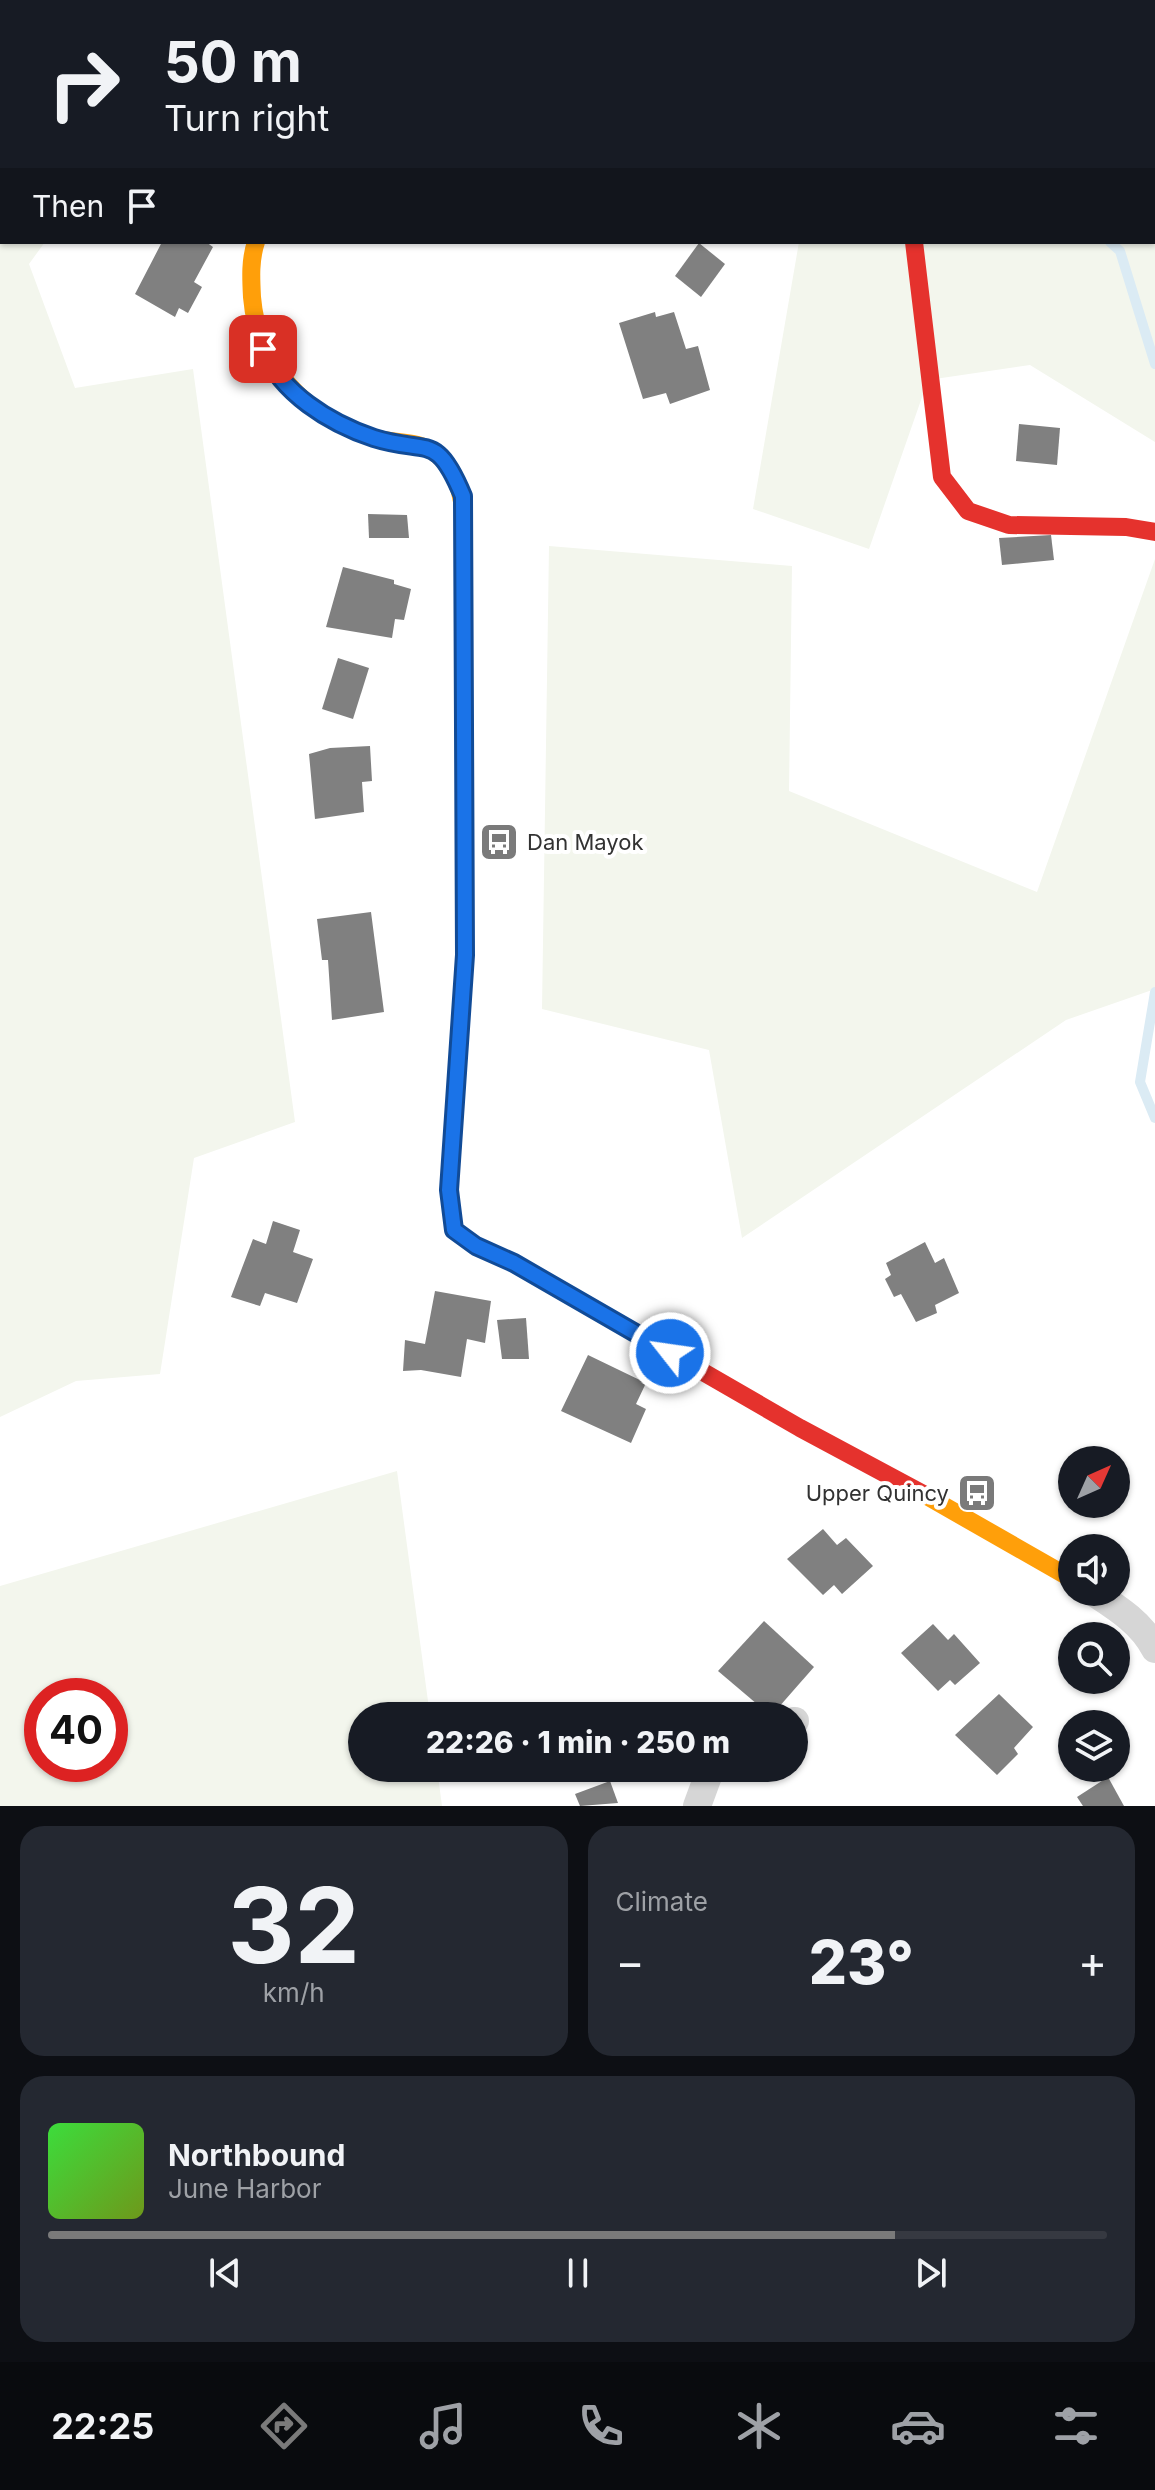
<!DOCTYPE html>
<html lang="en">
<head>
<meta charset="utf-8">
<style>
	:root { --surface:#171b24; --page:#242831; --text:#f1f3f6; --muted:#9ea1a6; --line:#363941; --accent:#7a7a7a }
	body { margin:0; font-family:Inter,sans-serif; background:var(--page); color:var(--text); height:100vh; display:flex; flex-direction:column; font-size:30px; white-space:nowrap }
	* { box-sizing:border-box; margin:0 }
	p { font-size:26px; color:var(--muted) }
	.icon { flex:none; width:44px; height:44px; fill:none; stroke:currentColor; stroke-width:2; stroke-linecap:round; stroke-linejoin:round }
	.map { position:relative; height:1806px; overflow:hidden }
	.details { display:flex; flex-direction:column; gap:20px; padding:20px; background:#0d0f14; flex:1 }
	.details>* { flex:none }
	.top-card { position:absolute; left:0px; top:0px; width:1156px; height:244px; box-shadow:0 2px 6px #0004; background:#171b24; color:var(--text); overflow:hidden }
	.needle { width:52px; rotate:45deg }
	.fabs { position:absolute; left:1058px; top:1446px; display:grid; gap:16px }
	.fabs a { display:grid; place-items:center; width:72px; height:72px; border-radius:50%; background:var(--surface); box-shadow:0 2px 6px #0004; font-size:40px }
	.speed { position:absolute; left:24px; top:1678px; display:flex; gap:16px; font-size:40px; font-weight:700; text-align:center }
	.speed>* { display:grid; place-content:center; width:104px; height:104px; border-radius:50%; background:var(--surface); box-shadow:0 2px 6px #0004; line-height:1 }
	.speed .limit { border:12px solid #d22; background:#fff; color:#111 }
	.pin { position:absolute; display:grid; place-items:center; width:68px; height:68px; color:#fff; margin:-34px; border-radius:16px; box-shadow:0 4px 12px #0006 }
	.me { position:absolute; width:88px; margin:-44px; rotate:300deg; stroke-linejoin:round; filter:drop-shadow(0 0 6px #0008) }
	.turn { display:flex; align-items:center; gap:28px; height:168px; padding:0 32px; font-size:36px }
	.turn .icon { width:104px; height:104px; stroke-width:2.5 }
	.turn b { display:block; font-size:56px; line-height:68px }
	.then { display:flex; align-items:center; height:76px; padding:0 32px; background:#0003; gap:16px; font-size:30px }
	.big { font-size:60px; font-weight:800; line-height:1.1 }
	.details .widget { flex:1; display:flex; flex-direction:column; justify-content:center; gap:12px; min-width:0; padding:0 28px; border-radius:24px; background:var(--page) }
	.details .dial { align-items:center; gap:0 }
	.dial b { font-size:104px; line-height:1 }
	.song { display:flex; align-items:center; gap:24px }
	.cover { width:96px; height:96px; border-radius:12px; background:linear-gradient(135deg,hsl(120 70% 55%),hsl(80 70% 35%)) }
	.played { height:8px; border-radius:4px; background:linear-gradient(90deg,var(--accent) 80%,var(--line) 80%) }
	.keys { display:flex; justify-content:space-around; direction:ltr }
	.heat { display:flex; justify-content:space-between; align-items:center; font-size:44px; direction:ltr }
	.details .tiles { flex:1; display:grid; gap:20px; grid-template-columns:1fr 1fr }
	.widget:last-child { grid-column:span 2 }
	.trip { position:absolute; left:348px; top:1702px; width:460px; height:80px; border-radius:40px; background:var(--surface); box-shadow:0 2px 6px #0004; font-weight:800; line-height:80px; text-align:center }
	.menu { display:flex; height:128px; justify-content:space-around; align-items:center; background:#090b0e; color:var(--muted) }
	.menu .icon { width:56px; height:56px }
	.menu .active { color:var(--accent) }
	.menu b { font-size:36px; color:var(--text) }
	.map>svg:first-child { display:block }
</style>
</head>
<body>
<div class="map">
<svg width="1155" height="1806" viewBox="0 0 1155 1806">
	<rect width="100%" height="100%" fill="#fff"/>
	<g fill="#f3f6ed" fill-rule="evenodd">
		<polygon points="0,0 152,2 2,2 2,242 45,242 29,264 75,388 193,369 295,1122 194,1158 160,1374 76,1381 0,1417"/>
		<polygon points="589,0 1155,0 1155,442 1030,365 928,380 869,549 753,509 799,242 1154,242 1154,2"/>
		<polygon points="549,546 792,566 789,791 1037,892 1155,559 1155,989 1066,1020 742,1238 709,1050 542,1009"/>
		<path d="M 397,1471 L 430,1716 L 362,1716 L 362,1768 L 437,1768 L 442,1806 L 0,1806 L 0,1586 ZM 42,1696 L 110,1696 L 110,1764 L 42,1764 Z"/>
	</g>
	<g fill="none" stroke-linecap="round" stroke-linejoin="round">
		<g stroke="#dbebf4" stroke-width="10">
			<polyline points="841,0 843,2"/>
			<polyline points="1110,242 1120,251 1155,364"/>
			<polyline points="1155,992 1140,1082 1155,1118"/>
		</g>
	</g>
	<g fill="#808080">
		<polygon points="162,242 206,242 213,247 194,282 202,287 188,313 179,308 175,317 135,294"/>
		<polygon points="699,243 725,264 701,297 675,276"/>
		<polygon points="655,312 656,317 674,312 686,349 698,346 710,390 670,404 666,393 643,399 619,323"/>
		<polygon points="1019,424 1060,428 1057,465 1016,461"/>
		<polygon points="368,514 407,515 409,538 369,538"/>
		<polygon points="1051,535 1054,560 1002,565 999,538"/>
		<polygon points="343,567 394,580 394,584 411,589 404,620 395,619 392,638 326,627"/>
		<polygon points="338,658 369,668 353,719 322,709"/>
		<polygon points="370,746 372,781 362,782 364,812 315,819 309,754 330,748"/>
		<polygon points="371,912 384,1012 332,1020 328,960 322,960 317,919"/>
		<polygon points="273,1221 300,1230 293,1252 313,1259 297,1303 265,1293 260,1306 231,1297 253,1239 266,1244"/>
		<polygon points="925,1242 935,1263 944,1258 959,1293 935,1305 937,1313 916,1322 901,1294 894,1297 885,1279 891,1275 886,1263"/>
		<polygon points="435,1291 491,1301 485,1343 467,1339 461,1377 421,1370 403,1371 405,1340 425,1344"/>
		<polygon points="526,1318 529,1359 502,1359 497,1320"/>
		<polygon points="588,1355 646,1383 636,1404 646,1409 631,1443 561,1411"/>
		<polygon points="823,1529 837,1545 846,1538 873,1566 842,1594 834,1585 823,1595 787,1559"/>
		<polygon points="764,1621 814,1667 771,1716 718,1671"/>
		<polygon points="933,1624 948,1640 954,1634 980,1663 955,1685 950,1680 938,1691 901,1653"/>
		<polygon points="999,1694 1033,1727 1014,1748 1018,1754 997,1775 955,1735"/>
		<polygon points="1108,1777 1124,1806 1083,1806 1077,1797"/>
		<polygon points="610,1781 618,1803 580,1806 575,1794"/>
	</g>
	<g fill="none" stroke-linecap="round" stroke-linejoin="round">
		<g stroke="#d6d6d6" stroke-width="28">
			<polyline points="320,0 321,2"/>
			<polyline points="719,0 725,2"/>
			<polyline points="560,2 564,0"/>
			<path d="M 1093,1592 C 1116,1607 1142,1623 1155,1649"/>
			<polyline points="794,1721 795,1721"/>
			<polyline points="697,1806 711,1768"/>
		</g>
		<polyline stroke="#30b455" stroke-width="18" points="452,1150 465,955 463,573"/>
		<g stroke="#ff9f0a" stroke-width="18">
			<path d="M 256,242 C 250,260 251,278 252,297 C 258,368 304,414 371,437 C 398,446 422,437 444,461 C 471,492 463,535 463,573"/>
			<polyline points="925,1495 1072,1579"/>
		</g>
		<g stroke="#e5322d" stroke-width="18">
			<polyline points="914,242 942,477 968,511 1009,525 1126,527 1155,532"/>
			<polyline points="452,1150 449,1190 454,1230 476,1246 514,1263 800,1428 925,1495"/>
		</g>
	</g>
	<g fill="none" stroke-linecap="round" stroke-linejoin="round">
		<g stroke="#114b97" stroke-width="20">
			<path id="route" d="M 263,349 C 281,393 329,423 374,438 C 428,455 436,431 463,496 L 465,955 L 449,1190 L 454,1230 L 476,1246 L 514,1263 L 670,1353"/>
		</g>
		<use href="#route" stroke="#1a73e8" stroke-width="14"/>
	</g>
	<defs>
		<g id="bus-square" transform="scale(2)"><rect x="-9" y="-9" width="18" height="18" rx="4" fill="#7a7a7a" stroke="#fff"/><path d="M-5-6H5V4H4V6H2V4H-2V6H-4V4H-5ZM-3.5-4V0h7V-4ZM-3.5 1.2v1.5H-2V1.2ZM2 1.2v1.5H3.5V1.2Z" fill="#fff"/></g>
	</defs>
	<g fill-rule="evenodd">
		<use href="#bus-square" x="499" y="842"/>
		<use href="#bus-square" x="977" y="1493"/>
	</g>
	<g text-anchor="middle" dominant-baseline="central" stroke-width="8" stroke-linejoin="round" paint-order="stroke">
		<g font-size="22" fill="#323232" stroke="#fff" text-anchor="start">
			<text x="527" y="842">Dan Mayok</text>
			<text x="949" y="1493" text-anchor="end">Upper Quincy</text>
		</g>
	</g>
</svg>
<div class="fabs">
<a><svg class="needle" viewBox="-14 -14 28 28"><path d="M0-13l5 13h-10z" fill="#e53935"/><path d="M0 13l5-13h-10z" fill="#9ea1a6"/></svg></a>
<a><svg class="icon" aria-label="sound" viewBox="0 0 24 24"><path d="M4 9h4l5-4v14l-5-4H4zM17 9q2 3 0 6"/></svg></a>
<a><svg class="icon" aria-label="search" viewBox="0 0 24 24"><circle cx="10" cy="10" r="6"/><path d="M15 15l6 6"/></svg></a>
<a><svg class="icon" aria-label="layers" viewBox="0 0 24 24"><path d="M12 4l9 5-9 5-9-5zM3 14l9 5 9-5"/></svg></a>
</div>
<div class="speed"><div class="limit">40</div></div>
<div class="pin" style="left:263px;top:349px;background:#d93025"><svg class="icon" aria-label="arrive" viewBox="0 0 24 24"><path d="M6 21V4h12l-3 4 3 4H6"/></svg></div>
<svg class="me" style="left:670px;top:1353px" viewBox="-20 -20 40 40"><circle r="17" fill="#1a73e8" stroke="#fff" stroke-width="3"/><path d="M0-11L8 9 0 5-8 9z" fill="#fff"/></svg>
<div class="trip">22:26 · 1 min · 250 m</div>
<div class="top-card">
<div class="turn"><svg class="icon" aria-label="right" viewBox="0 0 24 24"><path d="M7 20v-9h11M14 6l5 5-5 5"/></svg><div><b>50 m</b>Turn right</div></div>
<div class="then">Then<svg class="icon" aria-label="arrive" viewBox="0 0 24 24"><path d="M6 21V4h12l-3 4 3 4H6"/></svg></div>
</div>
</div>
<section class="details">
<div class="tiles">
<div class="widget dial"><b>32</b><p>km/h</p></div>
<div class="widget"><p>Climate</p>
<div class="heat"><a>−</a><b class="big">23°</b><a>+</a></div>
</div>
<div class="widget">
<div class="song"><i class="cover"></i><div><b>Northbound</b><p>June Harbor</p></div></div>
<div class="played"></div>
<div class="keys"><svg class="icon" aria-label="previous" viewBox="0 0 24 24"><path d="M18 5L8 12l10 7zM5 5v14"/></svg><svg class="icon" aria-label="pause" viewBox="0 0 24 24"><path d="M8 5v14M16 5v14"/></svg><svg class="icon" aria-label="next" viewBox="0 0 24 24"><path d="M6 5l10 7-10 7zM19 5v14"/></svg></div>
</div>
</div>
</section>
<nav class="menu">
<b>22:25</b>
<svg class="icon active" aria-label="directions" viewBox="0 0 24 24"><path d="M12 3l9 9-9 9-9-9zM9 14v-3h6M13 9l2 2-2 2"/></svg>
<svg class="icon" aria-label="music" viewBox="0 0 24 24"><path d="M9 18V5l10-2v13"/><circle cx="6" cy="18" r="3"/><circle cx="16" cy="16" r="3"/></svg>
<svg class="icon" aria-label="phone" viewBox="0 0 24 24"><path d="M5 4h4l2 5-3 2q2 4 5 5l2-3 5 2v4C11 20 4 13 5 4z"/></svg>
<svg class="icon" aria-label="climate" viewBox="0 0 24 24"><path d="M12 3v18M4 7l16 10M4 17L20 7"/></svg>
<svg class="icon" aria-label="car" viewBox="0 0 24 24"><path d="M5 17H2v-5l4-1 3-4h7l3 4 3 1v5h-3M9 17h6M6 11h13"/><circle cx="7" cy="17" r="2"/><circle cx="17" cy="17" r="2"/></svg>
<svg class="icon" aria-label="filters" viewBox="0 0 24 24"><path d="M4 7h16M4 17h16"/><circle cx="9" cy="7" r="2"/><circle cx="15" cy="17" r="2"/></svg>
</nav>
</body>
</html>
